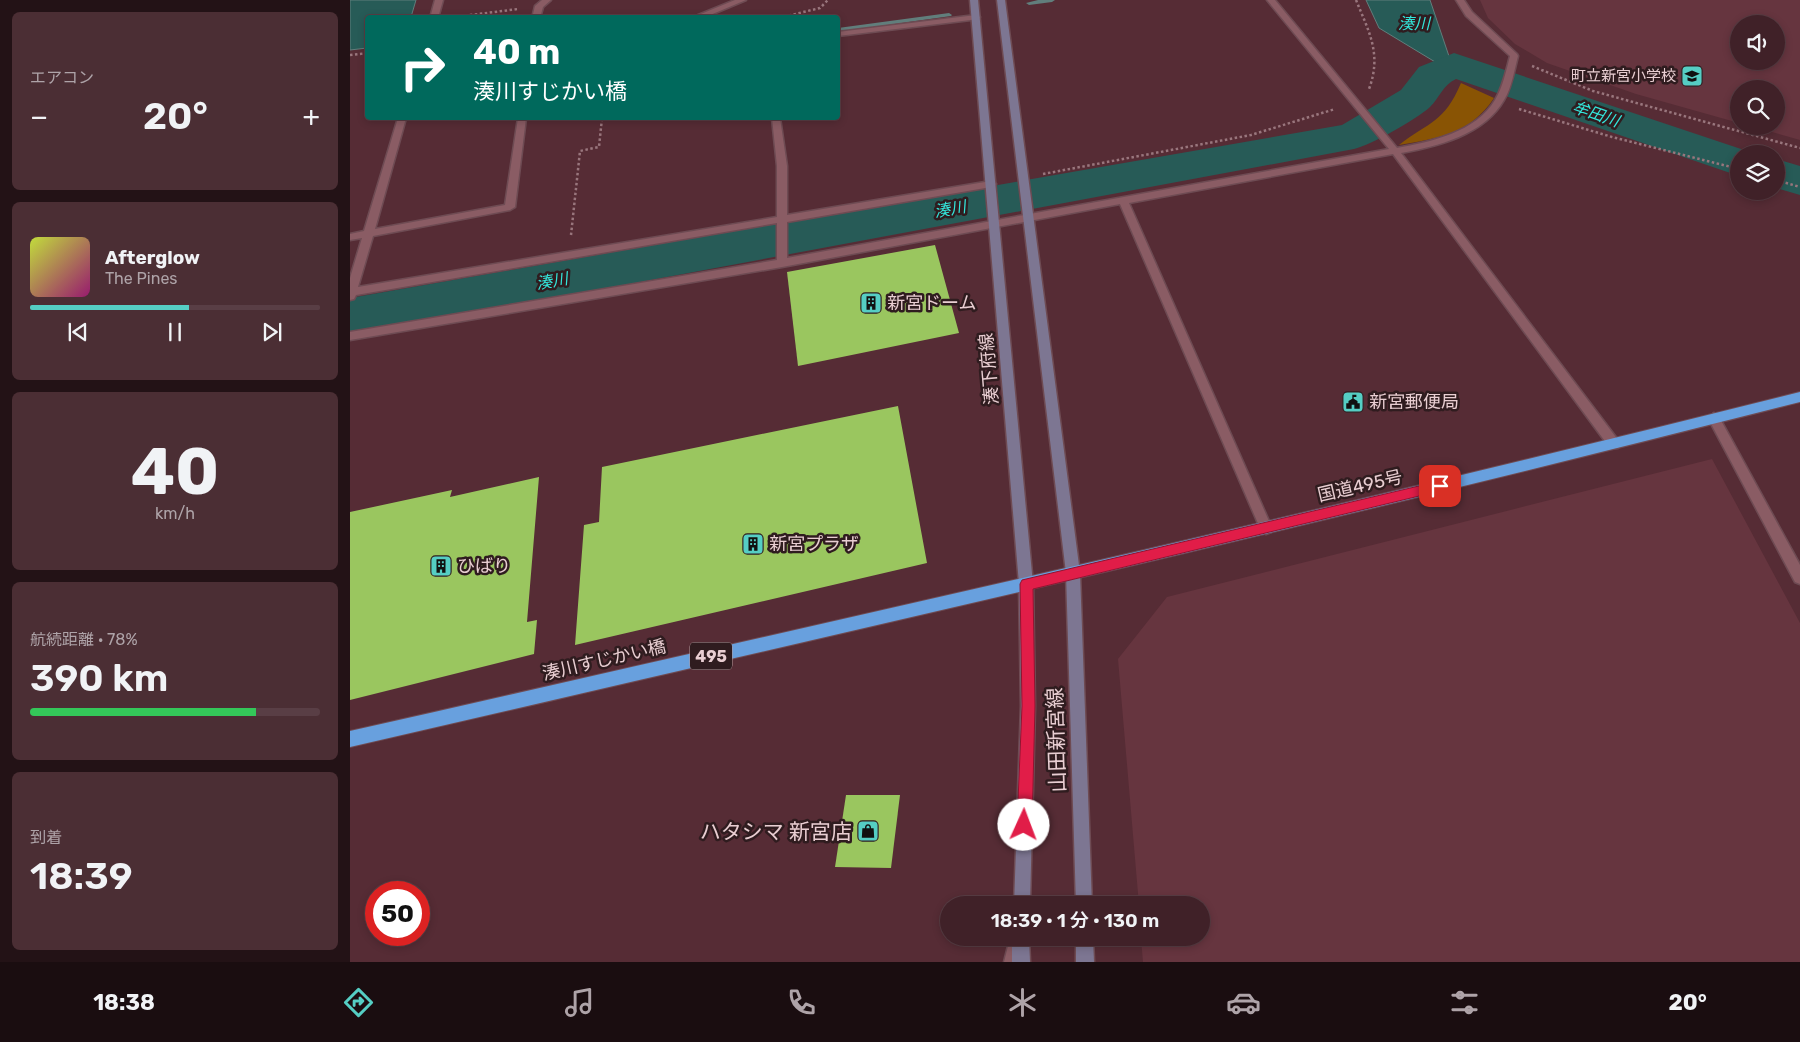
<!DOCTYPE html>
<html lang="ja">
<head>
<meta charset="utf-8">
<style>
	:root { --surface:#402128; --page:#4b2e34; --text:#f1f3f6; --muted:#aea3a8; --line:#593e45; --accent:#55cec4 }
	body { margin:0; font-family:Rubik,"Noto Sans JP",sans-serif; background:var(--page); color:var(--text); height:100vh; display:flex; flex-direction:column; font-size:19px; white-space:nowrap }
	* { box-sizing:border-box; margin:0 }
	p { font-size:16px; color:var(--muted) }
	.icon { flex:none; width:28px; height:28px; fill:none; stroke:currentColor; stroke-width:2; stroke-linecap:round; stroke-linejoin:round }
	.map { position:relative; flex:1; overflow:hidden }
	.panel { display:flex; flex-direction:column; gap:12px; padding:12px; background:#231216; width:350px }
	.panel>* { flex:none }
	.guide { position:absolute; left:15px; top:15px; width:475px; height:105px; border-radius:5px; box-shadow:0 2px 8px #0003,0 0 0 1px var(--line); background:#00695c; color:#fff; overflow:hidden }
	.tools { position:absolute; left:1380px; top:15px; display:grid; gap:10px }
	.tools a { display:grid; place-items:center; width:55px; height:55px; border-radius:50%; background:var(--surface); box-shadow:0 2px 8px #0003,0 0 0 1px var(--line); font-size:25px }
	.speed { position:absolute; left:15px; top:881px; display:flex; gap:10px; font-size:25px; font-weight:700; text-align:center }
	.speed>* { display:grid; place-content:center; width:65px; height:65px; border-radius:50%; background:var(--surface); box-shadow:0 2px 8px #0003,0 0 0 1px var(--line); line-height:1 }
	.speed .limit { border:8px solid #d22; background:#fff; color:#111 }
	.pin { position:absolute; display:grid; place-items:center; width:42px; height:42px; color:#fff; margin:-21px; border-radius:10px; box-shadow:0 2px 8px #0006 }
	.me { position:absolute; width:55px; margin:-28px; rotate:2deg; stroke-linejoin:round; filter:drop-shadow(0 0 4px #0008) }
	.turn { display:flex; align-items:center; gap:18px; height:105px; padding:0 25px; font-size:22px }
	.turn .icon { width:65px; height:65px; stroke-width:2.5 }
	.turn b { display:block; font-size:35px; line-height:42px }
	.big { font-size:38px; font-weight:600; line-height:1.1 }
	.panel .card { flex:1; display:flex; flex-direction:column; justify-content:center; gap:8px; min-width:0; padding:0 18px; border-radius:8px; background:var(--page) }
	.panel .dial { align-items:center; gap:0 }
	.dial b { font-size:65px; line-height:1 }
	.song { display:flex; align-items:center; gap:15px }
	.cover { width:60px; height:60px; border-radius:8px; background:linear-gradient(135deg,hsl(70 70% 55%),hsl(320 70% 35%)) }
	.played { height:5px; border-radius:2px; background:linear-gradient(90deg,var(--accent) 55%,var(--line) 55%) }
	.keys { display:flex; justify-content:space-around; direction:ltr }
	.heat { display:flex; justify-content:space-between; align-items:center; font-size:28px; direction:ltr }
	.charge { height:8px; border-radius:4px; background:linear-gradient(90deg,#34c759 78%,var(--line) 0) }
	.trip { position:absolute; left:590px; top:896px; width:270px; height:50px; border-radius:25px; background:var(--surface); box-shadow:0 2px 8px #0003,0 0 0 1px var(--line); font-weight:600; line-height:50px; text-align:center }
	.tabs { display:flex; height:80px; justify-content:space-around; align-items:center; background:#1a0d10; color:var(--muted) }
	.tabs .icon { width:35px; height:35px }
	.tabs .on { color:var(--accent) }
	.tabs b { font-size:22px; color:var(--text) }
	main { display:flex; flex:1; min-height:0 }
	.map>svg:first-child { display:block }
</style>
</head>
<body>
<main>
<section class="panel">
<div class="card"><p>エアコン</p>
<div class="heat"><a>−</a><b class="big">20°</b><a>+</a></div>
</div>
<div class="card">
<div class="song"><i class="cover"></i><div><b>Afterglow</b><p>The Pines</p></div></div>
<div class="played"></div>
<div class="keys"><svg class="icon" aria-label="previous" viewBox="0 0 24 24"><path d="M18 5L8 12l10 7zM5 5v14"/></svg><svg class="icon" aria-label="pause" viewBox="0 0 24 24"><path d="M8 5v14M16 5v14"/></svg><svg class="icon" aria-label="next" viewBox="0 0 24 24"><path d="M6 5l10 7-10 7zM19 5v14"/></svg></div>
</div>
<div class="card dial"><b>40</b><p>km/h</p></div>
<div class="card"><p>航続距離 · 78%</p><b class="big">390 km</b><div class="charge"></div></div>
<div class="card"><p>到着</p><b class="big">18:39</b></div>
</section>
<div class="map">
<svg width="1450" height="962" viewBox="0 0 1450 962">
	<rect width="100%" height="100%" fill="#562c35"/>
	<g fill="#66353f" fill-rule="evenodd">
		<path d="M 1130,0 L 1450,0 L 1450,140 L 1401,126 L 1426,126 L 1426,89 L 1389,89 L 1389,123 L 1286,94 L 1197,63 L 1165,44 L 1138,18 ZM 1389,24 L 1426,24 L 1426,61 L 1389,61 Z"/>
		<polygon points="1362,459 1450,623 1450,962 793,962 791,938 851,938 851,905 789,905 768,659 817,597"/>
	</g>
	<path fill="#895404" d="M 1111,83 L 1144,98 C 1120,134 1089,138 1049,145 C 1080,121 1094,123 1111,83 Z"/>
	<g fill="#275b57" stroke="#617e7c">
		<polygon points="0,0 66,0 61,17 18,18 17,48 0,50"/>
		<polygon points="1016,0 1080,0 1105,74 1029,28"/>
	</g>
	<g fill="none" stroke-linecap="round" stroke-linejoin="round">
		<g fill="#617e7c" fill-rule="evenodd">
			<polygon points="688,0 705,0 702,2 679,5 676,3"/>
			<polygon points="599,13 602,15 601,16 488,32 488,28"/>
		</g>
		<g fill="#275b57" fill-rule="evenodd">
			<path d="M 1104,53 L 1406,154 L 1389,154 L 1389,176 L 1106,79 C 1093,85 1090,97 1080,107 C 1067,119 1021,145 1004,149 L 0,336 L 0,298 L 992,125 L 1051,90 L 1069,67 Z"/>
			<polygon points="1426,159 1450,166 1450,195 1426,188"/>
		</g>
	</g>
	<g fill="#9ac65f">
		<polygon points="585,245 609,333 448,366 437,272"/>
		<polygon points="548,406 577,563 225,645 234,525 249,522 252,467"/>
		<polygon points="189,477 177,622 187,620 184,654 0,700 0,512 102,490 100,497"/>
		<polygon points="496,795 550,795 541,868 485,867"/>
	</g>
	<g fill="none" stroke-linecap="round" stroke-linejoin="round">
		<g stroke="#6e4b53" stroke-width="3">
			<g id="minor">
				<polygon points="85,0 93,0 88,18 80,18"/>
				<polygon points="192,0 201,0 193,7 190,18 182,18 185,6"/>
				<polygon points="385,0 396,0 353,18 341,18"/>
				<path d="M 917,0 L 925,0 L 1047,148 C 1081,142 1126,132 1145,100 C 1153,87 1156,71 1160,56 L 1116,16 L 1106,0 L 1114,0 L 1122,12 L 1167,54 L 1168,56 C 1164,71 1162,87 1154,100 C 1134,135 1088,146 1051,153 L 1268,440 L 1270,444 L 1268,448 L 1260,448 L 1043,154 L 779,203 L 922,528 L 921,532 L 916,534 L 911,532 L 910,528 L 770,204 L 432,267 L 0,340 L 0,332 L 427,260 L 427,223 L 6,295 L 4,299 L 0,300 L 0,278 L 12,238 L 0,240 L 0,234 L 14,231 L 48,118 L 56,118 L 25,229 L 155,205 L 168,118 L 176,118 L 165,207 L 160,210 L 23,236 L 8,287 L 427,217 L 427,166 L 422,118 L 430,118 L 437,166 L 437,215 L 641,181 L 646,184 L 641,187 L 437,222 L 437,258 L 1039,149 Z"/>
				<polygon points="626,15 630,17 629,19 488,36 488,32"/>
				<polygon points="660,938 677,938 672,962 654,962"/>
			</g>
		</g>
		<g stroke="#6e4b53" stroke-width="3">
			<polygon id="tertiary" points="1364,413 1368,415 1450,565 1450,584 1445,582 1358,418"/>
		</g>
		<g stroke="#6e4b53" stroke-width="3">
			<g id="secondary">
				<polygon points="620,0 628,0 683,584 685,706 680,905 664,905 671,706 669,584"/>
				<polygon points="647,0 655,0 730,573 742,905 726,905 716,573"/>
				<polygon points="662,938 679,938 680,962 662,962"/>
				<polygon points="726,938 743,938 744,962 726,962"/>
			</g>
		</g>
		<g stroke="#6e4b53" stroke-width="2">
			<path id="trunk" d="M 1450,392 L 1450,402 C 969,525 484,635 0,747 L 0,731 C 484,621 969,513 1450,392 Z"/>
		</g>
		<g stroke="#99767d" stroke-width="2.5" stroke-dasharray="2.5 2.5" stroke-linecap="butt">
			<path d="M 1006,0 C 1019,32 1032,54 1019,89"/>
			<polyline points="105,17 168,9"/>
			<polyline points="429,18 470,8 478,0"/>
			<polyline points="0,55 18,53"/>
			<polyline points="1182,66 1243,91 1450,148"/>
			<polyline points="1169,109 1262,137 1389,169"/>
			<polyline points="693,174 901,135 985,109"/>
			<polyline points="1426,180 1450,187"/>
			<polyline points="221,235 230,151 249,147 252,118"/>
		</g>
		<use href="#minor" fill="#8a5c64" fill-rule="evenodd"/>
		<use href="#tertiary" fill="#8a5c64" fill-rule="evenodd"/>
		<use href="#secondary" fill="#7d7692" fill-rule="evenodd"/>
		<use href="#trunk" fill="#68a0de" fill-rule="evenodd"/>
	</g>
	<polygon fill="#e11d48" stroke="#92132f" points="1090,481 1096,486 1090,491 683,589 685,706 682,825 679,830 674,833 669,830 667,825 672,706 670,584 672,580"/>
	<defs>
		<g id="school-square" transform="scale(1.125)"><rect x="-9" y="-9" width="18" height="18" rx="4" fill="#55cec4" stroke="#2f1c1f"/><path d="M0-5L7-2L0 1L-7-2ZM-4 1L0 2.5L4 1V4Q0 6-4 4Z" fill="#111"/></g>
		<g id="building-square" transform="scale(1.125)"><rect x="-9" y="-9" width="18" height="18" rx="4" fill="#55cec4" stroke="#2f1c1f"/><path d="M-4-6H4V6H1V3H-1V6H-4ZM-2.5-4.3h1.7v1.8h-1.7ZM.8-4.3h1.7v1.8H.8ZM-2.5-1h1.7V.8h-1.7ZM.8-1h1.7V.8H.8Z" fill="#111"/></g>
		<g id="civic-square" transform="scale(1.125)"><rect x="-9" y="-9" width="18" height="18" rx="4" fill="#55cec4" stroke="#2f1c1f"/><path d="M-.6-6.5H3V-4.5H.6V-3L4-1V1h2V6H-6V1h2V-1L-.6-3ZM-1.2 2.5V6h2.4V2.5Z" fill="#111"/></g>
		<g id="shop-square" transform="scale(1.125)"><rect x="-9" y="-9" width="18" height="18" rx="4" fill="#55cec4" stroke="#2f1c1f"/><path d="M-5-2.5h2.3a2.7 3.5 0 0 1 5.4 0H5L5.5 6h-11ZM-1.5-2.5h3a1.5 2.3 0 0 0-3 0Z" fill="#111"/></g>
	</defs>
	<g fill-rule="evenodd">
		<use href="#school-square" x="1342" y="76"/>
		<use href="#building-square" x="521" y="303"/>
		<use href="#civic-square" x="1003" y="402"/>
		<use href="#building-square" x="403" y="544"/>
		<use href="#building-square" x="91" y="566"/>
		<use href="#shop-square" x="518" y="831"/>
	</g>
	<g text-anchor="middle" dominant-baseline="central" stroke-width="5" stroke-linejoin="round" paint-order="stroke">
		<g font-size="15" fill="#e9ced2" stroke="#2f1c1f" text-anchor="end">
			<text x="1326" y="76">町立新宮小学校</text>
		</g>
		<g font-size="16" font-style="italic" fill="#33e5da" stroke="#2f1c1f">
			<text x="1064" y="23">湊川</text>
			<text transform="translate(1246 114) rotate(19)">牟田川</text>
			<text transform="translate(600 209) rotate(-10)">湊川</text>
			<text transform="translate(202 281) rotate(-10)">湊川</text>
		</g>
		<rect fill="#2f1c1f" stroke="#b1999c" stroke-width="1" x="340" y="642.5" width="42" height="27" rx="4"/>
		<g font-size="16" font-weight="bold" fill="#e9ced2">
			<text x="361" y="656">495</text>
		</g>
		<g font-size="18" fill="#e9ced2" stroke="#2f1c1f" text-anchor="start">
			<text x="537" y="303">新宮ドーム</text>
			<text x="1019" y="402">新宮郵便局</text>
			<text x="419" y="544">新宮プラザ</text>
			<text x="107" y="566">ひばり</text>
		</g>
		<g font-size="18" fill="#e9ced2" stroke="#2f1c1f">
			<text transform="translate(639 369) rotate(-95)">湊下府線</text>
			<text transform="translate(1010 486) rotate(-13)">国道495号</text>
			<text transform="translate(254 660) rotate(-13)">湊川すじかい橋</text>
		</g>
		<g font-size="21" fill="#e9ced2" stroke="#2f1c1f">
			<text transform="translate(706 740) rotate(-92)">山田新宮線</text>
		</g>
		<g font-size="21" fill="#e9ced2" stroke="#2f1c1f" text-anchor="end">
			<text x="502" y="831">ハタシマ 新宮店</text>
		</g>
	</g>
</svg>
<div class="tools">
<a><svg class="icon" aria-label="sound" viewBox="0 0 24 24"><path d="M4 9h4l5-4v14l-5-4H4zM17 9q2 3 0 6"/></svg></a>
<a><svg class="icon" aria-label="search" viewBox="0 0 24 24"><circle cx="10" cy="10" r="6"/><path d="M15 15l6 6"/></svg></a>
<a><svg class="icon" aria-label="layers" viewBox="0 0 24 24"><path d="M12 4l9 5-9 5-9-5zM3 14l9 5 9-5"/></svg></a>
</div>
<div class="speed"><div class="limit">50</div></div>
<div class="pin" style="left:1090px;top:486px;background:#d93025"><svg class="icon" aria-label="arrive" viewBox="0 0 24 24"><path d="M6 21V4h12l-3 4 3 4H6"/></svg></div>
<svg class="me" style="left:674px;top:825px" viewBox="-20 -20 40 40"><circle r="19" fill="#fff"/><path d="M0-13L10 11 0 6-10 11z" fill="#e11d48"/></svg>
<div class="trip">18:39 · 1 分 · 130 m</div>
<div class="guide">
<div class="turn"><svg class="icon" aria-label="right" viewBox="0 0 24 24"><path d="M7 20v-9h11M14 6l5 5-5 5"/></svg><div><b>40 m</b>湊川すじかい橋</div></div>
</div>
</div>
</main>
<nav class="tabs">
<b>18:38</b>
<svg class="icon on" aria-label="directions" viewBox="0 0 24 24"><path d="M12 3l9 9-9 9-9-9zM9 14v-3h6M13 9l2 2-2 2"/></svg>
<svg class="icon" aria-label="music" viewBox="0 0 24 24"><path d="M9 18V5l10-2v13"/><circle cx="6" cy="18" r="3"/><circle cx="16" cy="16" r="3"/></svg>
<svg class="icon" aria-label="phone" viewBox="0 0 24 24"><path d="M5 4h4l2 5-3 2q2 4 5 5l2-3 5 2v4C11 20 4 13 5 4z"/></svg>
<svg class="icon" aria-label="climate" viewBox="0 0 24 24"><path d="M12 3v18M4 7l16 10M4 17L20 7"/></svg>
<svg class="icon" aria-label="car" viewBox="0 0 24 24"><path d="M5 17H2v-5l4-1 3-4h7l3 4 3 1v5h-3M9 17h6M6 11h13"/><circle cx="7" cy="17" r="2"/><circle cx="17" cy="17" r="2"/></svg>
<svg class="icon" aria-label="filters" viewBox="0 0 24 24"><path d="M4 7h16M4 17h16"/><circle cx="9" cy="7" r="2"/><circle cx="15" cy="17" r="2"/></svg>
<b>20°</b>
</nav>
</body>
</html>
